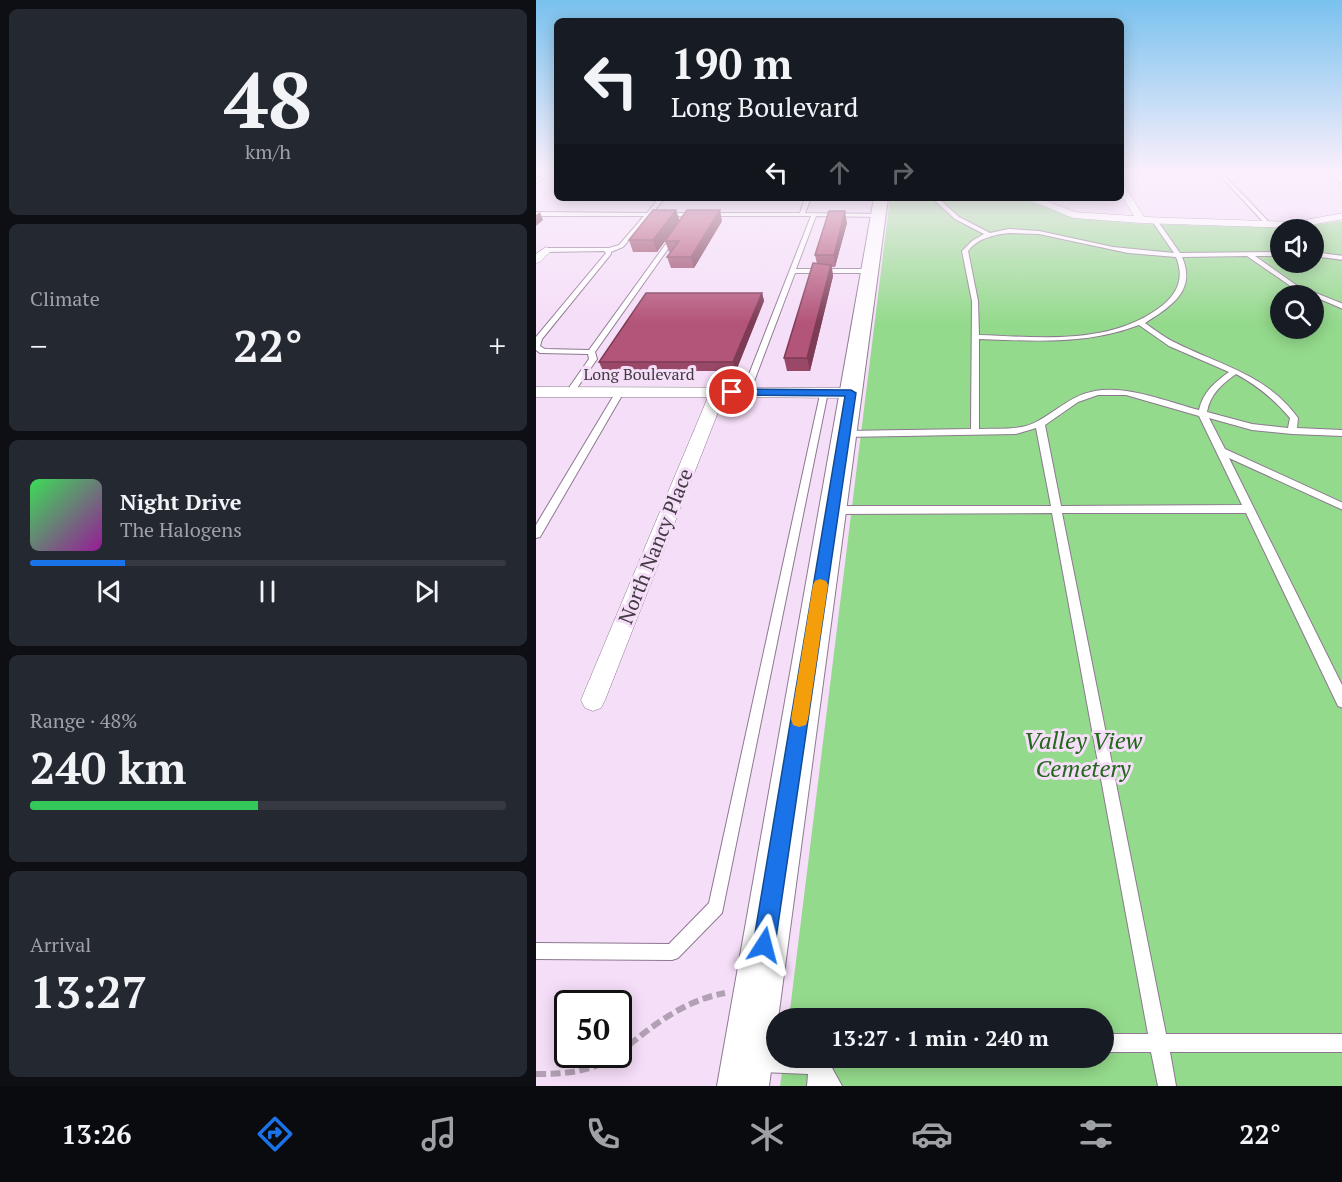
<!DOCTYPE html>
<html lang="en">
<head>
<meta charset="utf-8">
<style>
	:root { --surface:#171b24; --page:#242831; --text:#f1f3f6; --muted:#9ea1a6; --line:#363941; --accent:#1a73e8 }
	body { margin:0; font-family:"PT Serif",serif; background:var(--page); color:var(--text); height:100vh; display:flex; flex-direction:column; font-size:22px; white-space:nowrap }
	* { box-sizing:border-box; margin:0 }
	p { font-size:20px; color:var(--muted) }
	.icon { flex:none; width:33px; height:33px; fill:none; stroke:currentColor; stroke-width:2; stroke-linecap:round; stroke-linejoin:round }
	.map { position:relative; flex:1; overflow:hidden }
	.sheet { display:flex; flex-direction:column; gap:9px; padding:9px; background:#0d0f14; width:536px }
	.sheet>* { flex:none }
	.banner { position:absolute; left:18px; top:18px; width:570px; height:183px; border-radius:9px; box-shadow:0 3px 15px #0003; background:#171b24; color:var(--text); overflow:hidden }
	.fabs { position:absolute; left:734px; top:219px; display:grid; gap:12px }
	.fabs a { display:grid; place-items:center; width:54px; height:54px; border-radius:50%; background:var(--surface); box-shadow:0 3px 15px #0003; font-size:30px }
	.speed { position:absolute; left:18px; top:990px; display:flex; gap:12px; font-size:30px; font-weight:700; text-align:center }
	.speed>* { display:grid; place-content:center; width:78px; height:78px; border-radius:50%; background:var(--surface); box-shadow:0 3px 15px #0003; line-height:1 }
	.speed .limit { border:3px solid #111; border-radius:9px; background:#fff; color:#111 }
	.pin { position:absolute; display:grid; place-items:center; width:51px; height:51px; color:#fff; margin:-26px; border:3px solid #fff; border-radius:50%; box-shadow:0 2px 6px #0007 }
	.me { position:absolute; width:66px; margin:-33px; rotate:9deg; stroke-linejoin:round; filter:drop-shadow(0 0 4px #0008) }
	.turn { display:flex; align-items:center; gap:21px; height:126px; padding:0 18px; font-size:27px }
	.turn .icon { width:78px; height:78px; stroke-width:2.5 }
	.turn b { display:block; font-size:42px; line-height:51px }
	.lanes { display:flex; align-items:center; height:57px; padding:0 18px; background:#0003; justify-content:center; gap:30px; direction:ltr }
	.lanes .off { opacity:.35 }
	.big { font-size:45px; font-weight:600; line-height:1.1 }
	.sheet .tile { flex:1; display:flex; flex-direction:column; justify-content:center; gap:9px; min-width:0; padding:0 21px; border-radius:9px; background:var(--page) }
	.sheet .dial { align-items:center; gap:0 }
	.dial b { font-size:78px; line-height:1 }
	.song { display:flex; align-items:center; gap:18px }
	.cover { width:72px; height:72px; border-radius:9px; background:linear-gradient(135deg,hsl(130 70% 55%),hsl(300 70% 35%)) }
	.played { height:6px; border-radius:3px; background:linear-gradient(90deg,var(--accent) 20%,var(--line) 20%) }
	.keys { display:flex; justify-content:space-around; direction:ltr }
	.heat { display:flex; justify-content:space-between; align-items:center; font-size:33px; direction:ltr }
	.charge { height:9px; border-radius:4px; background:linear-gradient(90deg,#34c759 48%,var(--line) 0) }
	.trip { position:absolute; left:230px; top:1008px; width:348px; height:60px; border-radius:30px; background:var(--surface); box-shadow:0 3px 15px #0003; font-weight:600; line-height:60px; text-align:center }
	.menu { display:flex; height:96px; justify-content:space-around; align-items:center; background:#090b0e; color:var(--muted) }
	.menu .icon { width:42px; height:42px }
	.menu .selected { color:var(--accent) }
	.menu b { font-size:27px; color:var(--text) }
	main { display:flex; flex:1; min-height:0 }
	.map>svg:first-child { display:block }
</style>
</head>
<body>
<main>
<section class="sheet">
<div class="tile dial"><b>48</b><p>km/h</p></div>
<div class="tile"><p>Climate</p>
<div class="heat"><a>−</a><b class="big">22°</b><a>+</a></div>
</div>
<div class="tile">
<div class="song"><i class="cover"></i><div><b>Night Drive</b><p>The Halogens</p></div></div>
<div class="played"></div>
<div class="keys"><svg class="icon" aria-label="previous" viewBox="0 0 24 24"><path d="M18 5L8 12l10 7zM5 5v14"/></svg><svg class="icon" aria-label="pause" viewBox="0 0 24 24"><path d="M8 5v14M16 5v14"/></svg><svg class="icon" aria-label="next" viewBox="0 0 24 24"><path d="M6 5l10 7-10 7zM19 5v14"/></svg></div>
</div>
<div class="tile"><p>Range · 48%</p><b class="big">240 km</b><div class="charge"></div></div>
<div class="tile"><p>Arrival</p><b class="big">13:27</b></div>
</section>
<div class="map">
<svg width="807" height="1086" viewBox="0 0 807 1086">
	<rect width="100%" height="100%" fill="#f5def8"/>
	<path fill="#94da8c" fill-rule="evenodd" d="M 354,198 L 484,198 L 539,218 L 606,224 L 754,228 L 806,221 L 806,1086 L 244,1086 L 248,1058 L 567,1058 L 567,1018 L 253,1018 ZM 744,230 L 777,230 L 777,262 L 744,262 ZM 744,296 L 777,296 L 777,328 L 744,328 Z"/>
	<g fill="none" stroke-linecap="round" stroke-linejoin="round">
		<g stroke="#8d7890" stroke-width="2">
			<g id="service">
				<polygon points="12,171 16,171 0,183 0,180"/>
				<polygon points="680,171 684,171 735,224 735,226 731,226"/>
				<polygon points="123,198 129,198 116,213 264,213 269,198 275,198 269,213 344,214 342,217 280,216 260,269 333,269 336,271 333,273 259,273 214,392 210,394 206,392 275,216 114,216 87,247 75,252 75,254 6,339 4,346 9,349 53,350 137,234 141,234 141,236 59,352 61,359 37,394 31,394 30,392 53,359 52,354 4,353 0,350 0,337 70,253 68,251 10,252 7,250 10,248 73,248 83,245 108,216 0,216 0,212 111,213"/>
				<path d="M 396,198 L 402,198 L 423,217 L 454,233 L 473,229 L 503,231 L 577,247 L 638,253 L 616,221 L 621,220 L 644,253 L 744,252 L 744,256 L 719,256 L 760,285 L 807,304 L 807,309 L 756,287 L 711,256 L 646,257 C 661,291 634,307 609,323 C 619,330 629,338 640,343 C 686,366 730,374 762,418 L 761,428 L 807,430 L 807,436 L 756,434 L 716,430 L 673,418 L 689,449 L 807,503 L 807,510 L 693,458 L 807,687 L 807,708 L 802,706 L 710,513 L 526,513 L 630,1034 L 807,1034 L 807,1052 L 634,1052 L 640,1086 L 622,1086 L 615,1052 L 567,1052 L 567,1034 L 612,1034 L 516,513 L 298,514 L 293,510 L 298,506 L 515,506 L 500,428 L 480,434 L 308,437 L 304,434 L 308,431 L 435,429 L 436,301 L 426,251 L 436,241 L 448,234 L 419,219 ZM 473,233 L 503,234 L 592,253 L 640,257 C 648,276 643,292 627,305 C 576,346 503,337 443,335 L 442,301 L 432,251 C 442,238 457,235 473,233 ZM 603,325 L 633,346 L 693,372 C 679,382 667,392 663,410 C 632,402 591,385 559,391 C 536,395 522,410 502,421 C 485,431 463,428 443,429 L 443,339 C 497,341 551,345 603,325 ZM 700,374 C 722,386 738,399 754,418 L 752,428 L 716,424 L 671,412 C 674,394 686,384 700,374 ZM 562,395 L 590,395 L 663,416 L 706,505 L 525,506 L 509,425 L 542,402 Z"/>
				<polygon points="777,252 807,256 807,260 777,256"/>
				<polygon points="81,390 87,390 88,392 4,537 0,538 0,525"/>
				<polygon points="285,390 291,390 292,392 186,913 142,958 136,960 0,959 0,943 133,944 173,903"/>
				<polygon points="223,1054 240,1054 240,1058 307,1058 305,1065 296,1068 306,1086 271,1086 272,1074 223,1072 216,1070 214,1063 216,1056"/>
			</g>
		</g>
		<g stroke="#8d7890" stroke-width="1">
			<g id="minor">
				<polygon points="788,171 797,171 807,177 807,184"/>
				<polygon points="585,184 588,185 608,217 758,222 807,213 807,219 758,228 605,223 537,218 489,198 503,198 539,212 598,216 585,195"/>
				<polygon points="10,247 16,250 4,262 0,263 0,254"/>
				<polygon points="0,387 314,388 322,393 314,398 188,397 69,700 65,708 57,711 49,708 45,700 172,397 0,397"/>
			</g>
		</g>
		<g stroke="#8d7890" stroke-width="2">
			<polygon id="secondary" points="338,198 352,198 233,1086 181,1086"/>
		</g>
		<g stroke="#b2a0b4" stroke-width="6" stroke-dasharray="10 4.5" stroke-linecap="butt">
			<path d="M 82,1054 C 115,1027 146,1001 189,993"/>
			<path d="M 0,1074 C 30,1074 57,1072 82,1054"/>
		</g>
		<use href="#service" fill="#fff" fill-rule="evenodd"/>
		<use href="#minor" fill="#fff" fill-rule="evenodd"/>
		<use href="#secondary" fill="#fff" fill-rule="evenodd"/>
	</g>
	<g fill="#9a4868">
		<polygon points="144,221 186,221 158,268 135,268 131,257 135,251 133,252 129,241 121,252 97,252 93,240"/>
		<polygon points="311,223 299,267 296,267 297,276 274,371 251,371 248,358 281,264 279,255"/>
		<polygon points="226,293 228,301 200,371 67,371 63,362"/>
	</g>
	<g fill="#7d3b55">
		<polygon points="140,210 144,221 121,252 117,240"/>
		<polygon points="184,210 186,221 158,268 155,257"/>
		<polygon points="309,211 311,223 299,267 298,255"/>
		<polygon points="4,212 7,220 0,226 0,215"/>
		<polygon points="295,265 297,276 274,371 271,358"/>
		<polygon points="226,293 228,301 200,371 197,362"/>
	</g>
	<g fill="#b35479" stroke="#7d3b55" stroke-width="1.5">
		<polygon points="117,210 140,210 117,240 93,240"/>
		<polygon points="151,210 184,210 155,257 131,257 143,241 129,241"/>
		<polygon points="293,211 309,211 298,255 279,255"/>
		<polygon points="277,263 295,265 271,358 248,358"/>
		<polygon points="110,293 226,293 197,362 63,362"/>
	</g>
	<linearGradient id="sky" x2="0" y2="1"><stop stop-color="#79c1ee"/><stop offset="0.53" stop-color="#faf0fc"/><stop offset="1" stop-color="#faf0fc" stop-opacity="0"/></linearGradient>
	<rect width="807" height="323" fill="url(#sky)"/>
	<polygon fill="#1a73e8" stroke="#114b97" stroke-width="1.5" points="196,389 315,390 320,393 239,945 236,953 228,956 220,953 217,945 309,396 192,395 191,392"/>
	<polygon fill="#f59e0b" points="284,579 290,581 292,585 272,719 270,725 263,727 257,725 255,719 277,585 279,581"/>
	<g text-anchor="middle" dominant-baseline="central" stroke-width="6" stroke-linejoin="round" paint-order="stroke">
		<g font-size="16" fill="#423943" stroke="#f5def8">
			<text x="103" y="374">Long Boulevard</text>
		</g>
		<g font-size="20" fill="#423943" stroke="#f5def8">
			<text transform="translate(119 546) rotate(-68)">North Nancy Place</text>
		</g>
		<g font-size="24" font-style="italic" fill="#23671c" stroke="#f5def8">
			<text x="547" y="740">Valley View<tspan x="547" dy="28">Cemetery</tspan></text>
		</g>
	</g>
</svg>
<div class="fabs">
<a><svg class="icon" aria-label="sound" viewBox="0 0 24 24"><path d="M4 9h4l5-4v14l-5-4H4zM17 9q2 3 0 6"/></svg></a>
<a><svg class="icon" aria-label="search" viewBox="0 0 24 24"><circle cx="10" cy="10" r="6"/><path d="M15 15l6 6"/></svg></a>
</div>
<div class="speed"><div class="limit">50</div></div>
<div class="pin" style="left:196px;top:392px;background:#d93025"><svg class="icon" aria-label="arrive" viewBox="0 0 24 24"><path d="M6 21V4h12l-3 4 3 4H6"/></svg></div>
<svg class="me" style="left:228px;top:945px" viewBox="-20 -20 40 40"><path d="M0-17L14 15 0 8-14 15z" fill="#1a73e8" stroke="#fff" stroke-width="4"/></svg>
<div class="trip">13:27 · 1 min · 240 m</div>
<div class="banner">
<div class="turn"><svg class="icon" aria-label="left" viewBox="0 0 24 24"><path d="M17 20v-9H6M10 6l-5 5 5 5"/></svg><div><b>190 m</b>Long Boulevard</div></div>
<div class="lanes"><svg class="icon" aria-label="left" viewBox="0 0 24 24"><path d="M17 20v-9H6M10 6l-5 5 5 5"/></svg><svg class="icon off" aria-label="ahead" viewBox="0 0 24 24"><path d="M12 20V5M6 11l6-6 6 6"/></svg><svg class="icon off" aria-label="right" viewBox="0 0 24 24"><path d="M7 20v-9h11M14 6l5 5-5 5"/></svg></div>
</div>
</div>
</main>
<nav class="menu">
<b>13:26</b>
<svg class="icon selected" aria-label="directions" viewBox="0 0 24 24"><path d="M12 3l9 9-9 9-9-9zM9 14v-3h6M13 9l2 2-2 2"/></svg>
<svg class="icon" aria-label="music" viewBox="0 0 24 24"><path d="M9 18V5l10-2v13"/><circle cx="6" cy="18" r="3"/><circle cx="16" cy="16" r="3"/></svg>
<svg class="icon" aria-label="phone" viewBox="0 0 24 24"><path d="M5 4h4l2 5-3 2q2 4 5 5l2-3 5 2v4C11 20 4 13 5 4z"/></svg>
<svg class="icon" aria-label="climate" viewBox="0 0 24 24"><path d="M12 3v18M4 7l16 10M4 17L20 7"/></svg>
<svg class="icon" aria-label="car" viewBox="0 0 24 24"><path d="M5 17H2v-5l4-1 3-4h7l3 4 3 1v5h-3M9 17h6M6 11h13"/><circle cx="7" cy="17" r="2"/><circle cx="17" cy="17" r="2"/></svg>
<svg class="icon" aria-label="filters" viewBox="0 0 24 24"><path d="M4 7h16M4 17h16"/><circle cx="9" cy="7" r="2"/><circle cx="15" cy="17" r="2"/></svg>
<b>22°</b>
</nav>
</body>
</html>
